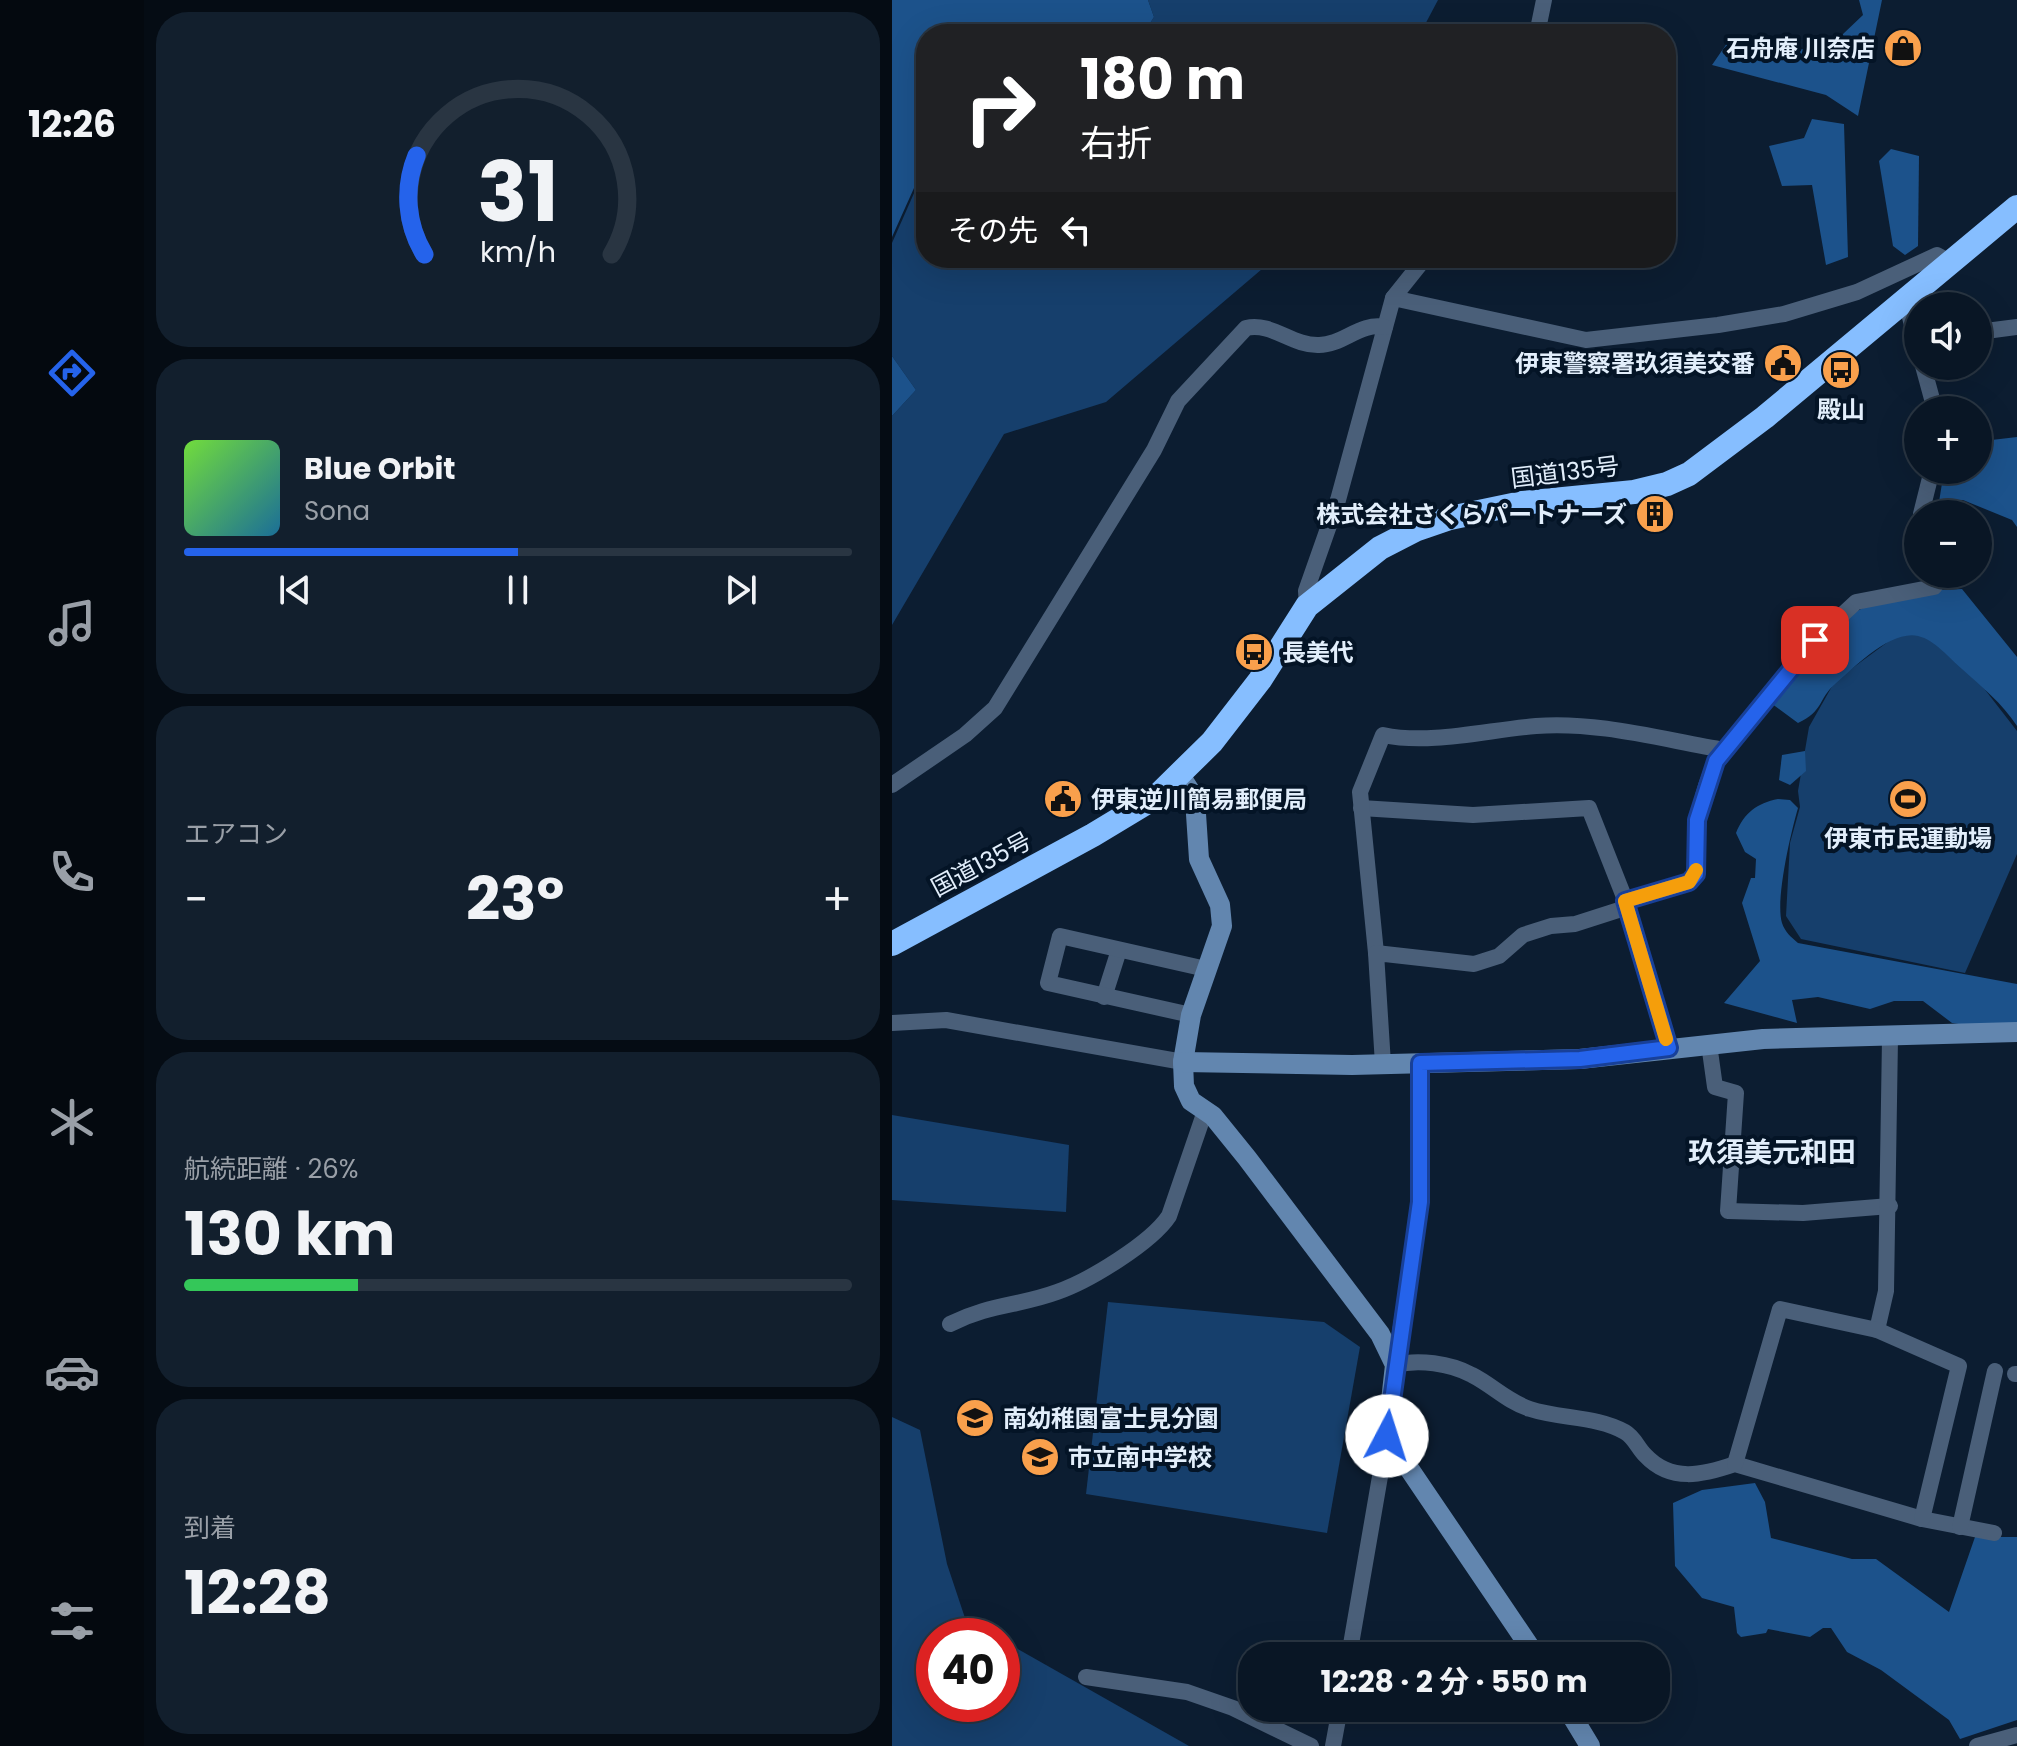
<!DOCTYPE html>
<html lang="ja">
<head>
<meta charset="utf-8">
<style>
	:root { --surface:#091625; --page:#121f2d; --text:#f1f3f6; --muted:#999fa7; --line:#293542; --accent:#2563eb }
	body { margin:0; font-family:Poppins,"Noto Sans JP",sans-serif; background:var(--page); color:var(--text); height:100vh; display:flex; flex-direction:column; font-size:30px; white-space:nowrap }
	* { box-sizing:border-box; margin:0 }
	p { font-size:26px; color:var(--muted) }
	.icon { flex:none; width:44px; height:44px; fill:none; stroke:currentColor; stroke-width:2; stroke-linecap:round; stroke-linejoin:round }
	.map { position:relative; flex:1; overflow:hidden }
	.details { display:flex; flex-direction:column; gap:12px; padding:12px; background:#050c14; width:748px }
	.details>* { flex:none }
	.banner { position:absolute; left:24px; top:24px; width:760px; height:244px; border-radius:32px; box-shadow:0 8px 32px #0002,0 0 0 2px var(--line); background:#202124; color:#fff; overflow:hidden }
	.tools { position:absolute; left:1012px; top:292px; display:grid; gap:16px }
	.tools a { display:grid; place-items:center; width:88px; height:88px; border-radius:50%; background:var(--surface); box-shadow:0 8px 32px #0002,0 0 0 2px var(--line); font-size:40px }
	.speed { position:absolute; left:24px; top:1618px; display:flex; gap:16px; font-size:40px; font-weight:700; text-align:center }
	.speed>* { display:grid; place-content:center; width:104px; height:104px; border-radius:50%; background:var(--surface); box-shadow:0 8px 32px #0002,0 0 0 2px var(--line); line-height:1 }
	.speed .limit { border:12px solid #d22; background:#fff; color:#111 }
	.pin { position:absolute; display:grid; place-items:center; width:68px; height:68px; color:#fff; margin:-34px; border-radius:16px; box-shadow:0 4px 12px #0006 }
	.me { position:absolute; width:88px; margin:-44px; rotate:5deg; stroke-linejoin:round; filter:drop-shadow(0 0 6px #0008) }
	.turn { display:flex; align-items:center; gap:28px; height:168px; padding:0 32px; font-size:36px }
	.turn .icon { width:104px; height:104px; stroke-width:2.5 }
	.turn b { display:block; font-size:56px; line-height:68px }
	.then { display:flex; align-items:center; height:76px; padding:0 32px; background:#0003; gap:16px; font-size:30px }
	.big { font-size:60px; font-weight:700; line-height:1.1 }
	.details .card { flex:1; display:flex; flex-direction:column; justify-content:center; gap:12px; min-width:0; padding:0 28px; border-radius:32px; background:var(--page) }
	.details .dial { align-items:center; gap:0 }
	.dial svg { height:208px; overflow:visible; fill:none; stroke:var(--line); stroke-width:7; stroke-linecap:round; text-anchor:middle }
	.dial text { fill:var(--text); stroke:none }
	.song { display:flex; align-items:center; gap:24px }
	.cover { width:96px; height:96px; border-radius:12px; background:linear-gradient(135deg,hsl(100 70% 55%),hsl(200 70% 35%)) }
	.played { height:8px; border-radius:4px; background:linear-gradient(90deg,var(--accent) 50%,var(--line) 50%) }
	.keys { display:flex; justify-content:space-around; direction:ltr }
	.heat { display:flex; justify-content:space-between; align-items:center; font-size:44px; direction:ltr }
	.charge { height:12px; border-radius:6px; background:linear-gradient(90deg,#34c759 26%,var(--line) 0) }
	.trip { position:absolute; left:346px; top:1642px; width:432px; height:80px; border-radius:32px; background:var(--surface); box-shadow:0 8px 32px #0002,0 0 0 2px var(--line); font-weight:700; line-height:80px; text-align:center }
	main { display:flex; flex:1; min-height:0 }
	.tabs { display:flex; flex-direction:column; width:144px; justify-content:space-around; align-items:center; background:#04090f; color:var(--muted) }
	.tabs .icon { width:56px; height:56px }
	.tabs .active { color:var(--accent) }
	.tabs b { font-size:36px; color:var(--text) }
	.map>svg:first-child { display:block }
</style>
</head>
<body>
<main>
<nav class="tabs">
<b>12:26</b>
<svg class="icon active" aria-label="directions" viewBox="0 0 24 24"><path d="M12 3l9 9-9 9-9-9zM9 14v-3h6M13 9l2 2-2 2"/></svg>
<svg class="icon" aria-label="music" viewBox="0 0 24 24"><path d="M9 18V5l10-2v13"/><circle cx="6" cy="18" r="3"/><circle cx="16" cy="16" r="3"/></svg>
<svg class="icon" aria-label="phone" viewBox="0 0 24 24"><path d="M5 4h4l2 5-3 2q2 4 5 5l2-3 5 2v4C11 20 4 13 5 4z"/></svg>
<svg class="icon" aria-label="climate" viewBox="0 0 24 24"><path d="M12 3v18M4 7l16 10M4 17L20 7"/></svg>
<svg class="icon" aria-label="car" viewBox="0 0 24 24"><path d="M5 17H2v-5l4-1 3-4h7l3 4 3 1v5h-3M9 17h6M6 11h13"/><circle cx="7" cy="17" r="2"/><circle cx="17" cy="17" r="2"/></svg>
<svg class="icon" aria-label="filters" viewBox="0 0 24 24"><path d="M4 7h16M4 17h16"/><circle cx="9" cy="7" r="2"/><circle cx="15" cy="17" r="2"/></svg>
</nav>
<section class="details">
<div class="card dial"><svg viewBox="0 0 100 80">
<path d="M14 69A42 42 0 1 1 86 69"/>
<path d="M14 69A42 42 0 0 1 11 31" stroke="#2563eb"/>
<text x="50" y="56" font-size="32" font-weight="700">31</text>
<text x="50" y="72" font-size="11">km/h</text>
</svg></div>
<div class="card">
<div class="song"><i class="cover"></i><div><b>Blue Orbit</b><p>Sona</p></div></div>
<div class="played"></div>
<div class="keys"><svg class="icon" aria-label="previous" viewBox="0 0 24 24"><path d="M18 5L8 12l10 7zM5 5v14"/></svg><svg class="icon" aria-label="pause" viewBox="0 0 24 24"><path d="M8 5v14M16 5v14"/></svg><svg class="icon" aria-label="next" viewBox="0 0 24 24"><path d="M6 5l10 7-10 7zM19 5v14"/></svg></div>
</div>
<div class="card"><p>エアコン</p>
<div class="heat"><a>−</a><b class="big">23°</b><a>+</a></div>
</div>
<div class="card"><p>航続距離 · 26%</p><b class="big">130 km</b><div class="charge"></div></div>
<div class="card"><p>到着</p><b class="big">12:28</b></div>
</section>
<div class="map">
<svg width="1125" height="1746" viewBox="0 0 1125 1746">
	<rect width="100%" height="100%" fill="#0c1d31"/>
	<g fill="#163f6c">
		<polygon points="256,0 546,0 528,34 251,34 262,17"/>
		<polygon points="34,166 34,258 383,258 214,402 112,434 0,625 0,416 24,390 0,356 0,243"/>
		<polygon points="1012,630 1056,642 1125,731 1125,854 1073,973 909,939 894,916 898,843 908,807 906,791 917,727 943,681"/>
		<polygon points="0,1115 177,1145 174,1212 0,1200"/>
		<polygon points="216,1302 432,1322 468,1347 435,1533 194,1494"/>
		<polygon points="0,1417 28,1430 55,1564 74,1621 103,1636 42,1636 42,1704 110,1704 110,1640 297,1746 0,1746"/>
	</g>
	<g fill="#1c528b">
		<polygon points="0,0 256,0 262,17 251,34 34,34 34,176 22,188 0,237"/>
		<polygon points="967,0 990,0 966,116 934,95 820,65 840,36 931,53 971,15"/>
		<polygon points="920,119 952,124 956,257 934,265 920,185 890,186 877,146 912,138"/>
		<polygon points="999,149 1027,156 1026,246 1013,255 1001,246 987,161"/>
		<polygon points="0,356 24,390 0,416"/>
		<polygon points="1125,437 1125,527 1120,520 1071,500 1047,502 1051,477 1068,470 1086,470 1091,441"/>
		<path d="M 1070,589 L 1125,657 L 1125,726 C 1110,703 1090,687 1070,669 C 1057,658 1043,640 1026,636 C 998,630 962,668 943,684 C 926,699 932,711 906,723 L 872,698 L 939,624 L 1003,592 Z"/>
		<polygon points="913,751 914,771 898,785 887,780 890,755"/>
		<path d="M 886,799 L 898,800 L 906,808 C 899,832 883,900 890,923 C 893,932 899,937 906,943 L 1125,984 L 1125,1024 L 1114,1031 L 1060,1023 L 1031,1001 L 1002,1001 L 978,1009 L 926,997 L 900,1000 L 905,1023 L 832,1003 L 868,961 L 850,903 L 859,878 L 863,878 L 864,859 L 853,852 L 844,833 C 852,813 865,803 886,799 Z"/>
		<polygon points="863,1483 873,1502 879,1538 960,1559 984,1559 1057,1612 1083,1537 1125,1537 1125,1720 1068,1739 1057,1720 989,1670 955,1652 939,1628 931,1628 918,1637 876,1629 874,1633 849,1637 845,1633 842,1607 810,1598 783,1566 781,1503 810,1490"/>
	</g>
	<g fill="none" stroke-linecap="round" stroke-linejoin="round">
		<g stroke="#4a5f79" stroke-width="16">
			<polyline points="645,34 652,0"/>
			<polyline points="501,298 694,340 826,325 892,314 965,292 1045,255 1058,262"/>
			<polyline points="1009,303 1016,310 1026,347"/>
			<polyline points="1086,332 1125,327"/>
			<polyline points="1031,366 1043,410"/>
			<polyline points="1029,514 1040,470"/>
			<polyline points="415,606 414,591 446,500 501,298 533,258"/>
			<path d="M 0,785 L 73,735 L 103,708 L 262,450 L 286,401 L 354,328 C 380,322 400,346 427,345 C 451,345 468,322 493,327"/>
			<polyline points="469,808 581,815 697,808 736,907 777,1048"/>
			<path d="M 733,901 L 797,882 L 804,874 C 805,831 805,785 833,750"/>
			<path d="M 484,953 L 468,792 L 491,735 C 538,745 595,730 644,726 C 706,721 772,740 833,750 L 923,640 L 964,602 L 1042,587 L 1052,574"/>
			<polyline points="212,997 227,950"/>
			<polyline points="299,1015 156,983 168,936 314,969"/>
			<polyline points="0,1023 54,1020 291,1062"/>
			<polyline points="817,1044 823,1087 844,1093 836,1211 911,1213 998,1206"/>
			<path d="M 528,1063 L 528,1202 L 503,1365 C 526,1359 558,1363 580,1375 C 600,1385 616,1402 638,1409 C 668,1419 705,1416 733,1432 C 742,1437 746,1448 753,1455 C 779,1483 811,1475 843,1464 L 1030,1519 L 1102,1533"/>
			<polyline points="491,1064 484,953 582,964 607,956 631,935 659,926 683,924 736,907"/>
			<path d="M 58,1324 C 98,1304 127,1306 165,1292 C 197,1281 259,1243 277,1216 L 313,1111"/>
			<polyline points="985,1330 994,1291 998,1038"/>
			<polyline points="1123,1374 1125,1374"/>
			<polyline points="843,1464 888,1309 985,1330 1067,1366 1030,1519"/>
			<polyline points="1068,1527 1103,1371"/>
			<polyline points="457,1656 495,1436"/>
			<polyline points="194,1677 295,1692 341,1708 419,1746"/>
			<polyline points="441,1746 448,1708"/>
			<polyline points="1085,1746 1125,1735"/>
		</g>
		<g stroke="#6286af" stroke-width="20">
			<polyline points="288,775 303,799 307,859 328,905 330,926 299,1015 291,1062 292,1086 299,1101 321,1116 355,1158 488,1334 503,1365 495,1436 644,1656"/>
			<polyline points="291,1062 460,1065 688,1059 871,1039 1125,1032"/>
			<polyline points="675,1708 698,1746"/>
		</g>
		<polyline stroke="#86beff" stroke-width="24" points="0,944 201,835 264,797 320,742 368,680 415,606 488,548 523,530 558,518 630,503 742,492 775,484 797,474 873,417 1125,207"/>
	</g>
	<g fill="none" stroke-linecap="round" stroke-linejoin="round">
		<g stroke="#184099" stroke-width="20">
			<polyline id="route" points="495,1436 528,1202 528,1063 688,1059 777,1048 733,901 797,882 804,874 805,820 824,761 923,640"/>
		</g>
		<use href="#route" stroke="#2563eb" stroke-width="14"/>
		<polyline stroke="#f59e0b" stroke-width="14" points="774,1039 733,901 797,882 804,870"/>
	</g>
	<defs>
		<g id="shop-disc" transform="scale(2)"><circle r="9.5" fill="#f9a04c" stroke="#041426"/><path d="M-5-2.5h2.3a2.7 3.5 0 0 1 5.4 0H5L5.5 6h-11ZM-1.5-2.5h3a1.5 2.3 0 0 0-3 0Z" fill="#111"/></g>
		<g id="civic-disc" transform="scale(2)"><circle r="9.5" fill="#f9a04c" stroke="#041426"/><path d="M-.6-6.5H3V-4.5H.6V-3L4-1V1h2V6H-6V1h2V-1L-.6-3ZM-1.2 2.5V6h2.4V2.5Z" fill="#111"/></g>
		<g id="bus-disc" transform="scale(2)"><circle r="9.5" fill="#f9a04c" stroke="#041426"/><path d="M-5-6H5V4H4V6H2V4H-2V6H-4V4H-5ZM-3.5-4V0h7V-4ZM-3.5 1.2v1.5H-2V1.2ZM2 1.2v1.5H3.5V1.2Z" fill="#111"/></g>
		<g id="building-disc" transform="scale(2)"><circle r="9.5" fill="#f9a04c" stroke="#041426"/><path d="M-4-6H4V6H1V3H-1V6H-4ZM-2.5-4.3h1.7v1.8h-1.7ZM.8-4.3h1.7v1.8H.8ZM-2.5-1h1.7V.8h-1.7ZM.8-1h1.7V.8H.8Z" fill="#111"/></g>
		<g id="stadium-disc" transform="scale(2)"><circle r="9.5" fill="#f9a04c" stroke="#041426"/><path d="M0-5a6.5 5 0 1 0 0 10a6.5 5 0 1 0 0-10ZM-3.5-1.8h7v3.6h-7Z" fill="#111"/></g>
		<g id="school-disc" transform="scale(2)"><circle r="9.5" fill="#f9a04c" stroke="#041426"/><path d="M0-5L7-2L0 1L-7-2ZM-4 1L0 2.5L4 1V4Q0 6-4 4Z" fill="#111"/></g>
	</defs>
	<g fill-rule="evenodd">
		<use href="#shop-disc" x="1011" y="48"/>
		<use href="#civic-disc" x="891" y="363"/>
		<use href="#bus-disc" x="949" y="370"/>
		<use href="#building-disc" x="763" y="514"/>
		<use href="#bus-disc" x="362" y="652"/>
		<use href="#civic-disc" x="171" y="799"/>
		<use href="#stadium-disc" x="1016" y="799"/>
		<use href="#school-disc" x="83" y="1418"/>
		<use href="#school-disc" x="148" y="1457"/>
	</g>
	<g text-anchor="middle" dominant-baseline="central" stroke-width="8" stroke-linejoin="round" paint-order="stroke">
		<g font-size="24" font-weight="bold" fill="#e2eefb" stroke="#041426" text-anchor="start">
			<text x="983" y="48" text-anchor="end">石舟庵 川奈店</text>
			<text x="863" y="363" text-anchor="end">伊東警察署玖須美交番</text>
			<text x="949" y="409" text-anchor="middle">殿山</text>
			<text x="735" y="514" text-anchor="end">株式会社さくらパートナーズ</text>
			<text x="390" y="652">長美代</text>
			<text x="199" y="799">伊東逆川簡易郵便局</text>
			<text x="1016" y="838" text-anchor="middle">伊東市民運動場</text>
			<text x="111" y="1418">南幼稚園富士見分園</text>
			<text x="176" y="1457">市立南中学校</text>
		</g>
		<g font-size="24" fill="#e2eefb" stroke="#041426">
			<text transform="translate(673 472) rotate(-7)">国道135号</text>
			<text transform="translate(89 864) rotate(-28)">国道135号</text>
		</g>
		<g font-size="28" font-weight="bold" fill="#e2eefb" stroke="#041426">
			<text x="880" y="1152">玖須美元和田</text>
		</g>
	</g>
</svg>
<div class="tools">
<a><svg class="icon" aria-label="sound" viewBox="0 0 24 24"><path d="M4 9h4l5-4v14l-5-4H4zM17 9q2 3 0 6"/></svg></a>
<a>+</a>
<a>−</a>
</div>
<div class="speed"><div class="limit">40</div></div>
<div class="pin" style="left:923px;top:640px;background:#d93025"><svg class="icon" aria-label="arrive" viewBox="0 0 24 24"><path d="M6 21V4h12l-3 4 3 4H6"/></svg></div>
<svg class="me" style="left:495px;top:1436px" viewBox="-20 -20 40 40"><circle r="19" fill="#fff"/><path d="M0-13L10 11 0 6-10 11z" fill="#2563eb"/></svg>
<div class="trip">12:28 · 2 分 · 550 m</div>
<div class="banner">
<div class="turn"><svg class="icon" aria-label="right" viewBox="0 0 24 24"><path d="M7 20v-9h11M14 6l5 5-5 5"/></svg><div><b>180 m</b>右折</div></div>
<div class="then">その先<svg class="icon" aria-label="left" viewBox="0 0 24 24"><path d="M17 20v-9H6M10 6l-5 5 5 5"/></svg></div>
</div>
</div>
</main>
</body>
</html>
